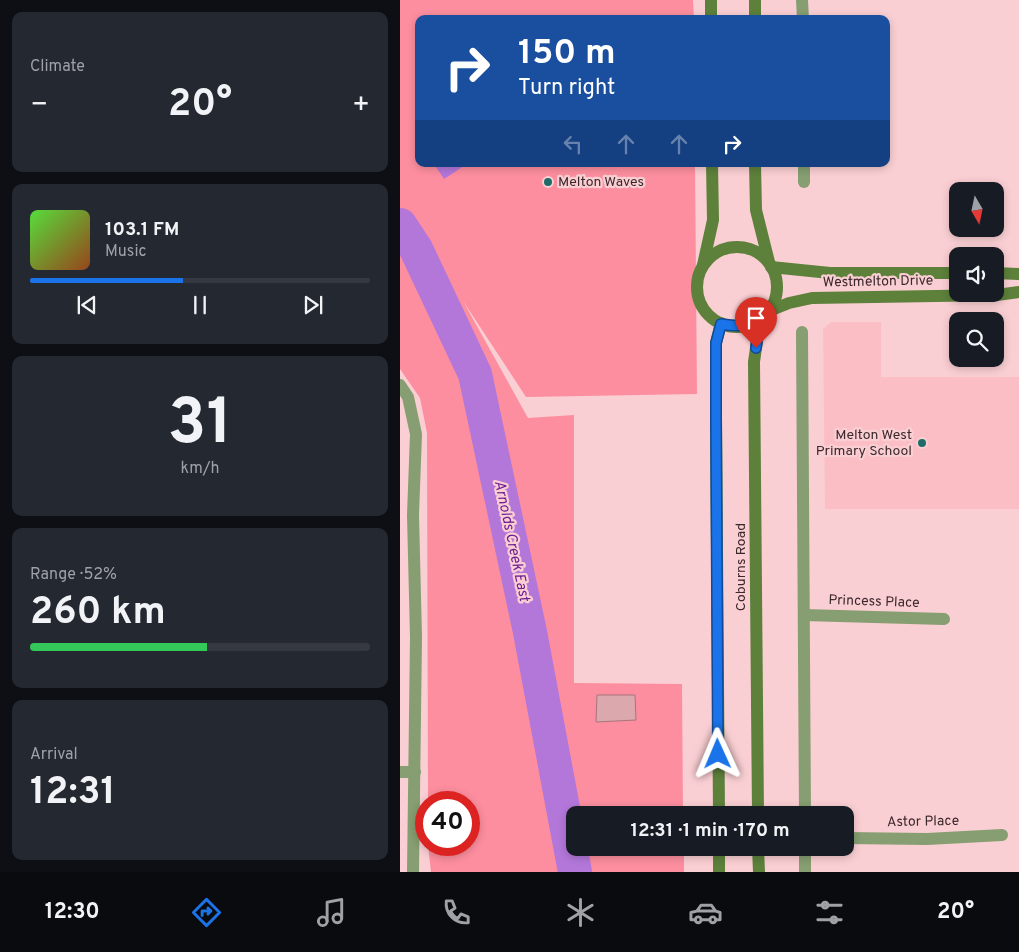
<!DOCTYPE html>
<html lang="en">
<head>
<meta charset="utf-8">
<style>
	:root { --surface:#171b24; --page:#242831; --text:#f1f3f6; --muted:#9ea1a6; --line:#363941; --accent:#1a73e8 }
	body { margin:0; font-family:Overpass,sans-serif; background:var(--page); color:var(--text); height:100vh; display:flex; flex-direction:column; font-size:19px; white-space:nowrap }
	* { box-sizing:border-box; margin:0 }
	p { font-size:16px; color:var(--muted) }
	.icon { flex:none; width:28px; height:28px; fill:none; stroke:currentColor; stroke-width:2; stroke-linecap:round; stroke-linejoin:round }
	.map { position:relative; flex:1; overflow:hidden }
	.drawer { display:flex; flex-direction:column; gap:12px; padding:12px; background:#0d0f14; width:400px }
	.drawer>* { flex:none }
	.guide { position:absolute; left:15px; top:15px; width:475px; height:152px; border-radius:10px; box-shadow:0 2px 8px #0003; background:#1a4fa0; color:#fff; overflow:hidden }
	.needle { width:32px; rotate:171deg }
	.fabs { position:absolute; left:549px; top:182px; display:grid; gap:10px }
	.fabs a { display:grid; place-items:center; width:55px; height:55px; border-radius:10px; background:var(--surface); box-shadow:0 2px 8px #0003; font-size:25px }
	.speed { position:absolute; left:15px; top:791px; display:flex; gap:10px; font-size:25px; font-weight:700; text-align:center }
	.speed>* { display:grid; place-content:center; width:65px; height:65px; border-radius:50%; background:var(--surface); box-shadow:0 2px 8px #0003; line-height:1 }
	.speed .limit { border:8px solid #d22; background:#fff; color:#111 }
	.pin { position:absolute; display:grid; place-items:center; width:42px; height:42px; color:#fff; margin:-51px -21px; border-radius:50% 50% 50% 0; rotate:-45deg; box-shadow:0 0 5px #0007 }
	.pin .icon { rotate:45deg }
	.me { position:absolute; width:55px; margin:-28px; rotate:359deg; stroke-linejoin:round; filter:drop-shadow(0 0 4px #0008) }
	.turn { display:flex; align-items:center; gap:18px; height:105px; padding:0 20px; font-size:22px }
	.turn .icon { width:65px; height:65px; stroke-width:2.5 }
	.turn b { display:block; font-size:35px; line-height:42px }
	.lanes { display:flex; align-items:center; height:48px; padding:0 20px; background:#0003; justify-content:center; gap:25px; direction:ltr }
	.lanes .off { opacity:.35 }
	.big { font-size:38px; font-weight:700; line-height:1.1 }
	.drawer .widget { flex:1; display:flex; flex-direction:column; justify-content:center; gap:8px; min-width:0; padding:0 18px; border-radius:10px; background:var(--page) }
	.drawer .dial { align-items:center; gap:0 }
	.dial b { font-size:65px; line-height:1 }
	.song { display:flex; align-items:center; gap:15px }
	.cover { width:60px; height:60px; border-radius:8px; background:linear-gradient(135deg,hsl(110 70% 55%),hsl(20 70% 35%)) }
	.played { height:5px; border-radius:2px; background:linear-gradient(90deg,var(--accent) 45%,var(--line) 45%) }
	.keys { display:flex; justify-content:space-around; direction:ltr }
	.heat { display:flex; justify-content:space-between; align-items:center; font-size:28px; direction:ltr }
	.charge { height:8px; border-radius:4px; background:linear-gradient(90deg,#34c759 52%,var(--line) 0) }
	.trip { position:absolute; left:166px; top:806px; width:288px; height:50px; border-radius:10px; background:var(--surface); box-shadow:0 2px 8px #0003; font-weight:700; line-height:50px; text-align:center }
	.menu { display:flex; height:80px; justify-content:space-around; align-items:center; background:#090b0e; color:var(--muted) }
	.menu .icon { width:35px; height:35px }
	.menu .current { color:var(--accent) }
	.menu b { font-size:22px; color:var(--text) }
	main { display:flex; flex:1; min-height:0 }
	.map>svg:first-child { display:block }
</style>
</head>
<body>
<main>
<section class="drawer">
<div class="widget"><p>Climate</p>
<div class="heat"><a>−</a><b class="big">20°</b><a>+</a></div>
</div>
<div class="widget">
<div class="song"><i class="cover"></i><div><b>103.1 FM</b><p>Music</p></div></div>
<div class="played"></div>
<div class="keys"><svg class="icon" aria-label="previous" viewBox="0 0 24 24"><path d="M18 5L8 12l10 7zM5 5v14"/></svg><svg class="icon" aria-label="pause" viewBox="0 0 24 24"><path d="M8 5v14M16 5v14"/></svg><svg class="icon" aria-label="next" viewBox="0 0 24 24"><path d="M6 5l10 7-10 7zM19 5v14"/></svg></div>
</div>
<div class="widget dial"><b>31</b><p>km/h</p></div>
<div class="widget"><p>Range · 52%</p><b class="big">260 km</b><div class="charge"></div></div>
<div class="widget"><p>Arrival</p><b class="big">12:31</b></div>
</section>
<div class="map">
<svg width="619" height="872" viewBox="0 0 619 872">
	<rect width="100%" height="100%" fill="#facfd3"/>
	<polygon fill="#fcbec5" points="431,322 481,322 481,377 619,377 619,509 425,509 423,329"/>
	<polygon fill="#fd8e9f" points="0,0 293,0 294,19 19,19 19,164 295,164 297,394 126,397 63,301 128,418 174,415 174,683 282,684 283,815 175,815 175,848 284,848 284,872 31,872 28,845 69,845 69,802 28,802 27,433 20,398 0,369"/>
	<polygon fill="#b377da" points="34,164 67,164 44,179"/>
	<g fill="none" stroke-linecap="round" stroke-linejoin="round">
		<polyline stroke="#b377da" stroke-width="34" points="0,225 16,249 75,374 130,632 175,872"/>
	</g>
	<polygon fill="#dba8ad" stroke="#a5757b" points="197,695 235,695 236,720 196,722"/>
	<g fill="none" stroke-linecap="round" stroke-linejoin="round">
		<g stroke="#869e71" stroke-width="12">
			<polyline points="402,0 403,19"/>
			<polyline points="404,164 404,182"/>
			<polyline points="402,332 405,815"/>
			<polyline points="0,385 8,397 16,434 13,515 16,637 13,872"/>
			<polyline points="404,615 544,619"/>
			<polyline points="0,772 15,772"/>
			<polyline points="445,838 527,839 602,835"/>
			<polyline points="405,848 405,872"/>
		</g>
		<g stroke="#5d803b" stroke-width="12">
			<polyline points="311,0 311,19"/>
			<polyline points="355,0 355,19"/>
			<polyline points="355,164 356,210 369,262"/>
			<circle cx="337" cy="287" r="40"/>
			<polyline points="303,265 313,220 312,164"/>
			<polyline points="371,267 430,273 558,273"/>
			<polyline points="595,273 619,274"/>
			<polyline points="369,311 389,303 412,298 597,295 619,292"/>
			<polyline points="319,815 316,418 316,343 321,323"/>
			<polyline points="358,815 354,362 360,319"/>
			<polyline points="319,848 319,872"/>
			<polyline points="358,848 359,872"/>
		</g>
	</g>
	<g fill="none" stroke-linecap="round" stroke-linejoin="round">
		<g stroke="#114b97" stroke-width="12">
			<path id="route" d="M 318,754 L 316,418 L 316,343 L 321,324 C 336,327 346,326 360,319 L 356,348"/>
		</g>
		<use href="#route" stroke="#1a73e8" stroke-width="9"/>
	</g>
	<g fill="#1f6b67" stroke="#facfd3" stroke-width="2">
		<circle cx="148" cy="182" r="5"/>
		<circle cx="522" cy="443" r="5"/>
	</g>
	<g text-anchor="middle" dominant-baseline="central" stroke-width="4.5" stroke-linejoin="round" paint-order="stroke">
		<g font-size="14" fill="#3c282b" stroke="#facfd3" text-anchor="start">
			<text x="158" y="182">Melton Waves</text>
			<text x="512" y="435" text-anchor="end">Melton West<tspan x="512" dy="16">Primary School</tspan></text>
		</g>
		<g font-size="14" fill="#3c282b" stroke="#facfd3">
			<text transform="translate(478 282) rotate(-1)">Westmelton Drive</text>
			<text transform="translate(341 567) rotate(-90)">Coburns Road</text>
			<text transform="translate(474 602) rotate(2)">Princess Place</text>
			<text transform="translate(523 822) rotate(-1)">Astor Place</text>
		</g>
		<g font-size="15" font-style="italic" fill="#6d1e95" stroke="#facfd3">
			<text transform="translate(111 541) rotate(78)">Arnolds Creek East</text>
		</g>
	</g>
</svg>
<div class="fabs">
<a><svg class="needle" viewBox="-14 -14 28 28"><path d="M0-13l5 13h-10z" fill="#e53935"/><path d="M0 13l5-13h-10z" fill="#9ea1a6"/></svg></a>
<a><svg class="icon" aria-label="sound" viewBox="0 0 24 24"><path d="M4 9h4l5-4v14l-5-4H4zM17 9q2 3 0 6"/></svg></a>
<a><svg class="icon" aria-label="search" viewBox="0 0 24 24"><circle cx="10" cy="10" r="6"/><path d="M15 15l6 6"/></svg></a>
</div>
<div class="speed"><div class="limit">40</div></div>
<div class="pin" style="left:356px;top:348px;background:#d93025"><svg class="icon" aria-label="arrive" viewBox="0 0 24 24"><path d="M6 21V4h12l-3 4 3 4H6"/></svg></div>
<svg class="me" style="left:318px;top:754px" viewBox="-20 -20 40 40"><path d="M0-17L14 15 0 8-14 15z" fill="#1a73e8" stroke="#fff" stroke-width="4"/></svg>
<div class="trip">12:31 · 1 min · 170 m</div>
<div class="guide">
<div class="turn"><svg class="icon" aria-label="right" viewBox="0 0 24 24"><path d="M7 20v-9h11M14 6l5 5-5 5"/></svg><div><b>150 m</b>Turn right</div></div>
<div class="lanes"><svg class="icon off" aria-label="left" viewBox="0 0 24 24"><path d="M17 20v-9H6M10 6l-5 5 5 5"/></svg><svg class="icon off" aria-label="ahead" viewBox="0 0 24 24"><path d="M12 20V5M6 11l6-6 6 6"/></svg><svg class="icon off" aria-label="ahead" viewBox="0 0 24 24"><path d="M12 20V5M6 11l6-6 6 6"/></svg><svg class="icon" aria-label="right" viewBox="0 0 24 24"><path d="M7 20v-9h11M14 6l5 5-5 5"/></svg></div>
</div>
</div>
</main>
<nav class="menu">
<b>12:30</b>
<svg class="icon current" aria-label="directions" viewBox="0 0 24 24"><path d="M12 3l9 9-9 9-9-9zM9 14v-3h6M13 9l2 2-2 2"/></svg>
<svg class="icon" aria-label="music" viewBox="0 0 24 24"><path d="M9 18V5l10-2v13"/><circle cx="6" cy="18" r="3"/><circle cx="16" cy="16" r="3"/></svg>
<svg class="icon" aria-label="phone" viewBox="0 0 24 24"><path d="M5 4h4l2 5-3 2q2 4 5 5l2-3 5 2v4C11 20 4 13 5 4z"/></svg>
<svg class="icon" aria-label="climate" viewBox="0 0 24 24"><path d="M12 3v18M4 7l16 10M4 17L20 7"/></svg>
<svg class="icon" aria-label="car" viewBox="0 0 24 24"><path d="M5 17H2v-5l4-1 3-4h7l3 4 3 1v5h-3M9 17h6M6 11h13"/><circle cx="7" cy="17" r="2"/><circle cx="17" cy="17" r="2"/></svg>
<svg class="icon" aria-label="filters" viewBox="0 0 24 24"><path d="M4 7h16M4 17h16"/><circle cx="9" cy="7" r="2"/><circle cx="15" cy="17" r="2"/></svg>
<b>20°</b>
</nav>
</body>
</html>
